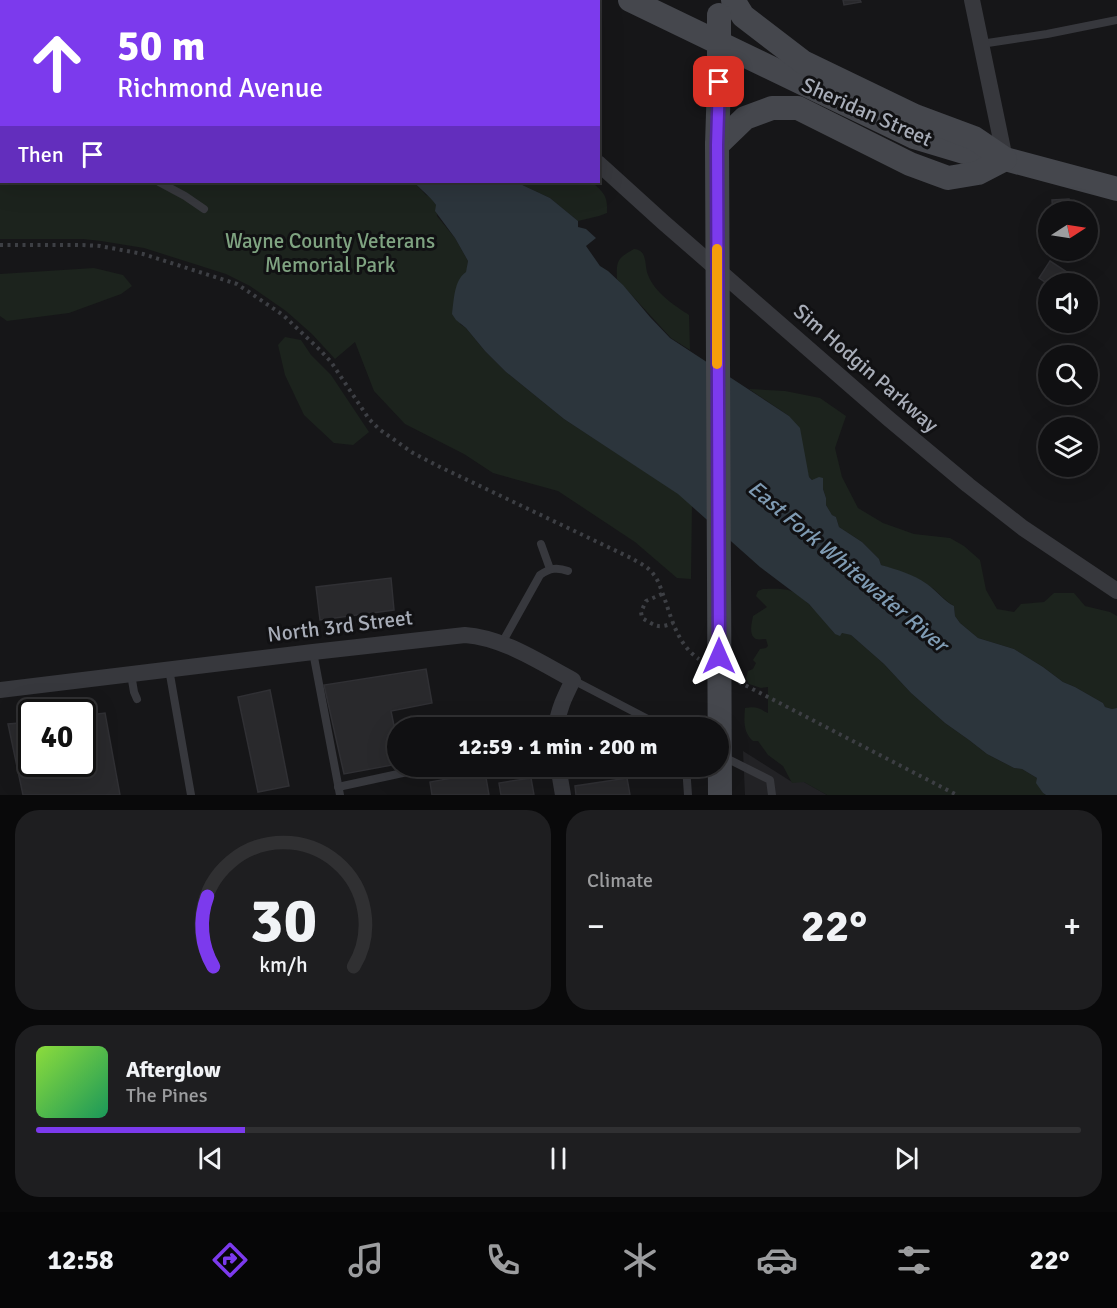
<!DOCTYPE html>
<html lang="en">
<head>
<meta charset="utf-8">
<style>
	:root { --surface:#101012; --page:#1e1e20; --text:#f1f3f6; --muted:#9c9d9f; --line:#303032; --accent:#7c3aed }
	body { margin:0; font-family:Signika,sans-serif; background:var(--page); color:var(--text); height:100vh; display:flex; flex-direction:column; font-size:22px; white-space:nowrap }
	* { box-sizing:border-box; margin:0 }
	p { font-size:20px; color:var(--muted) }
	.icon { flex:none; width:33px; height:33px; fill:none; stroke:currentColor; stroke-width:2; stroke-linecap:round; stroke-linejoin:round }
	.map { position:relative; height:795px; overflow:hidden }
	.drawer { display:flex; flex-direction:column; gap:15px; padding:15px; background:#09090a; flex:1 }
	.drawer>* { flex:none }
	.hud { position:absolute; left:0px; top:0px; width:600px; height:183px; box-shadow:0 6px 24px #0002,0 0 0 2px var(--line); background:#7c3aed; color:#fff; overflow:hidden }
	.needle { width:39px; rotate:78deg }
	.tools { position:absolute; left:1038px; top:201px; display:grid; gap:12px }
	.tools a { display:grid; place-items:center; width:60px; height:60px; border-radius:50%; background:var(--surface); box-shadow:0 6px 24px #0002,0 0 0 2px var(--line); font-size:30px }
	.speed { position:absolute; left:18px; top:699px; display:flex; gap:12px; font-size:30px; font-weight:700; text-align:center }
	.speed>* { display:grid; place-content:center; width:78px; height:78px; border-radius:50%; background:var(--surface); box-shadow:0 6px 24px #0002,0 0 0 2px var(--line); line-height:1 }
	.speed .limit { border:3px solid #111; border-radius:9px; background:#fff; color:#111 }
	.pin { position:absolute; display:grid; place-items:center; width:51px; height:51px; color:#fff; margin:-26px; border-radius:12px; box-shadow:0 3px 9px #0006 }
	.me { position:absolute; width:66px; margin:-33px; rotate:0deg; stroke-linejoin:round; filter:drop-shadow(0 0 4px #0008) }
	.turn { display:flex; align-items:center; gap:21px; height:126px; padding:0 18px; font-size:27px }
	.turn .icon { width:78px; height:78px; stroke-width:2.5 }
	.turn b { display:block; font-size:42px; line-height:51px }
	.then { display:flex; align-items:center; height:57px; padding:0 18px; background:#0003; gap:12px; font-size:22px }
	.big { font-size:45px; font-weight:700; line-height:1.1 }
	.drawer .card { flex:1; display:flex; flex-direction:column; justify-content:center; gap:9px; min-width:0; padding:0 21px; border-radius:24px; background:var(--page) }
	.drawer .dial { align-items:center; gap:0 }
	.dial svg { height:156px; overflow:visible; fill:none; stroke:var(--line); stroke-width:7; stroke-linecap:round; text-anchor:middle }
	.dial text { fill:var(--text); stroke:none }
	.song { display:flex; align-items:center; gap:18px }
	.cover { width:72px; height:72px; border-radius:9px; background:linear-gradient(135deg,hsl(90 70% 55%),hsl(150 70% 35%)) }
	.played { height:6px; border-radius:3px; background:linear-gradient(90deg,var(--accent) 20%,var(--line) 20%) }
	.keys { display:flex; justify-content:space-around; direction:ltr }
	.heat { display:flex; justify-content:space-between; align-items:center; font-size:33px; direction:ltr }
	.drawer .tiles { flex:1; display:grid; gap:15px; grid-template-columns:1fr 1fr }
	.card:last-child { grid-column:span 2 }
	.trip { position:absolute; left:387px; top:717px; width:342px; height:60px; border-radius:30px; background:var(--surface); box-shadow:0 6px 24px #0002,0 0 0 2px var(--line); font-weight:700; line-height:60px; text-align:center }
	.tabs { display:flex; height:96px; justify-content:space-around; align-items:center; background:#060607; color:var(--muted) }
	.tabs .icon { width:42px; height:42px }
	.tabs .active { color:var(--accent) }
	.tabs b { font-size:27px; color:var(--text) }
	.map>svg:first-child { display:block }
</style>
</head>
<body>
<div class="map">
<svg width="1117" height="795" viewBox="0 0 1117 795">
	<rect width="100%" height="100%" fill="#161618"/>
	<polygon fill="#222225" points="743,751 792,782 804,782 827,795 745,795"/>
	<g fill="#1c231d">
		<polygon points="0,0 233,0 235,1 2,2 2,182 414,182 426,195 431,197 436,205 437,216 455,238 468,261 460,324 466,328 485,351 506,372 564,419 678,493 692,505 691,579 677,578 635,542 558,491 493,473 464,454 405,424 374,391 355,342 335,359 312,334 286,311 250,286 226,274 144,248 101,241 83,239 0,239"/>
		<path d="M 516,182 L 592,182 C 604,193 608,196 607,213 L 599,216 L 578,221 L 550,198 Z"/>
		<path d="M 634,249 C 648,250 644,265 648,275 C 655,293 674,305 689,315 L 690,350 L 671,338 L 617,279 C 616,260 618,258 634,249 Z"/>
		<polygon points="94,268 123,275 132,286 121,294 69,313 7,321 0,316 0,274"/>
		<polygon points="285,337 301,340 311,355 331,375 369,432 353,445 334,443 304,415 285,375 278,345"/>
		<path d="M 749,389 L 785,391 L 820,398 L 846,416 L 835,448 L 842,477 L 858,508 L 883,523 L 914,534 L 950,538 L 964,546 L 980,560 L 986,590 L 997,609 L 1014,612 L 1021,604 L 1044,602 L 1054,593 L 1074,593 L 1085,606 L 1110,612 L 1117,616 L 1117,708 L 1112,709 L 1105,707 L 1103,703 L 1075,687 L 1063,682 L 1043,667 L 1014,649 L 978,638 L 960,623 L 955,616 L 954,606 C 945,601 939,593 931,587 C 917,576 898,571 881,565 L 879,559 L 862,542 L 839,527 L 836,517 L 832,515 L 826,505 L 826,498 L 823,489 L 809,477 L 789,416 Z"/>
		<path d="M 763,589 C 771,589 783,588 791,591 C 807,598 824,621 835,634 L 844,633 L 851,635 L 884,664 L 911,693 L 945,723 L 969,740 L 987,754 L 1014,768 L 1022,769 L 1037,778 L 1043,793 L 1046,795 L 827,795 L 804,782 L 792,783 L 783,766 L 768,755 L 758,741 L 753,741 C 743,732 744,721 745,708 C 757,706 758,708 768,713 L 768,687 L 761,688 L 749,684 L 746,678 L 748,671 L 753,669 L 756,663 L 753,660 L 760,649 L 766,648 L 768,646 L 766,639 C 763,639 759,640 756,639 C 748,635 752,622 753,616 L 767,607 L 756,596 L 758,591 Z"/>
	</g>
	<path fill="#2c353c" d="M 414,182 L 516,182 L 550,198 L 578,221 L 578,227 L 586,229 L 596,238 L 586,246 L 600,266 L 608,271 L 623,285 L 650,317 L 670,338 L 789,416 L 800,428 L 809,477 L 812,480 L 819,477 L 823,478 L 823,489 L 826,498 L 826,505 L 832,515 L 836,517 L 839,527 L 862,542 L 879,559 L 881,565 C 898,570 913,574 927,584 C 937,591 944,601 954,606 L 955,616 L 960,623 L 978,638 L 1014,649 L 1043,667 L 1063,682 L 1075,687 L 1103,703 L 1105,707 L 1112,709 L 1117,708 L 1117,795 L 1046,795 L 1043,793 L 1036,783 L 1037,778 L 1022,769 L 1014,768 L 987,754 L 969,740 L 945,723 L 911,693 L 884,664 L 851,635 L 842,633 L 840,636 L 835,634 L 809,604 L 760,567 L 678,494 L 564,419 L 506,372 L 485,351 L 466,328 L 456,320 L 452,314 C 454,300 454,280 466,272 L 468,261 L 455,238 L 435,211 L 436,205 C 430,196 421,190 414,182 Z"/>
	<g fill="#29292c" stroke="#303034" stroke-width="1.5">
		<polygon points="843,0 860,0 861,2 844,5"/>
		<polygon points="1069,199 1070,212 1053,212 1052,200"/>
		<polygon points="1050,261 1076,278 1073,284 1048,284 1039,278"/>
		<polygon points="391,578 394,610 320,620 316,587"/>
		<polygon points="426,669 432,703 391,711 398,745 398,764 344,774 324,685"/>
		<polygon points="270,690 289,786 258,792 238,697"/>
		<polygon points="105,713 120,795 23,795 8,724 32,722 32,764 82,764 82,716"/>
		<polygon points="485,772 489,795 432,795 430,782"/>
		<polygon points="531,778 534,795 501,795 499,783"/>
		<polygon points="627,778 630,795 576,795 575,786"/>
	</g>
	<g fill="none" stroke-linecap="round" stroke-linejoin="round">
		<g stroke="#3d3f44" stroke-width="4" stroke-dasharray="3 4.5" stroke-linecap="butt">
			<path d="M 0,245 L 83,245 L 100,246 L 143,254 L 237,284 L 283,315 L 320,350 L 331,362 L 369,419 L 379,429 L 413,453 L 438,466 L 631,558 C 639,563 649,567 654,575 C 659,581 661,590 664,597 C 672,620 678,645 699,659"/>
			<path d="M 662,594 L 646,601 L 641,612 L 642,618 C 656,626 658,629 673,623"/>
			<polyline points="739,682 957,795"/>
		</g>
		<g stroke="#37383d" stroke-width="8">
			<polyline points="981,44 1047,34 1117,20"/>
			<polyline points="159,182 185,196 204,209"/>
			<polyline points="541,544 550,569"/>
			<path d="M 502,643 L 540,575 C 550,568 557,567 568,571"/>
			<polyline points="313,652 340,795"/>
			<polyline points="169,669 191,795"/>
			<polyline points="131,674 134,692 137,699"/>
			<polyline points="573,680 665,728"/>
			<polyline points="722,756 770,780 772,795"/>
			<polyline points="686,766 688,795"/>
			<polyline points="338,787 435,766"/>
		</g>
		<g stroke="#37383d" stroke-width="16">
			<polyline points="421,0 422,2"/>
			<polyline points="972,0 1005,159"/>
			<polyline points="598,163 663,222 889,419 968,485 1023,528 1117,591"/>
			<path d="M 0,690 L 313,652 L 465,635 C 504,638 539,662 573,680 C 565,696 558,710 556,728"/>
			<polyline points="558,766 563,795"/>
		</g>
		<g stroke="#45474d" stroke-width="24">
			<polyline points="630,0 914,137 964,152 1005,159 1117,189"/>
			<polyline points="717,145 745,118 772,108 798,108 910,164 948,178 978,173 1005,159 974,138 915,116 803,62 743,16 733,0"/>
			<polyline points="717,145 719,82"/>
		</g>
		<g stroke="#45474d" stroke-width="24">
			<polyline points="719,15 719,82"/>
			<polyline points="717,145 720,795"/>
		</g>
	</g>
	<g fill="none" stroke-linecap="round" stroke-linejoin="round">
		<g stroke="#51269a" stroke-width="15">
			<polyline id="route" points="719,82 717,145 719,656"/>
		</g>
		<use href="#route" stroke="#7c3aed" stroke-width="10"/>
		<polyline stroke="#f59e0b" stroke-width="10" points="717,249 717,364"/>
	</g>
	<g text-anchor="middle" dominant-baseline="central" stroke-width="6" stroke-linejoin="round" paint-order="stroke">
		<g font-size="21" fill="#a8adb8" stroke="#111113">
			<text transform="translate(867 112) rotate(24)">Sheridan Street</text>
			<text transform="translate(866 368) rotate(41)">Sim Hodgin Parkway</text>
			<text transform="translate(340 626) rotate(-7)">North 3rd Street</text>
		</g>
		<g font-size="21" fill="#7fa381" stroke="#111113">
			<text x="330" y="241">Wayne County Veterans<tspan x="330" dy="24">Memorial Park</tspan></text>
		</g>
		<g font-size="22" font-style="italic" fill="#7f9bb3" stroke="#111113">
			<text transform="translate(848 566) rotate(40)">East Fork Whitewater River</text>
		</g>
	</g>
</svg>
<div class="tools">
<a><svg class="needle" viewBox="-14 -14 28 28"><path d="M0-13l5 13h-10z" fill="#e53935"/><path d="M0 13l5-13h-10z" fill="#9c9d9f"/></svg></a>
<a><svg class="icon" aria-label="sound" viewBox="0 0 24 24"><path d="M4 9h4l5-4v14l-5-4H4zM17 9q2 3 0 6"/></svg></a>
<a><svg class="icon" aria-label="search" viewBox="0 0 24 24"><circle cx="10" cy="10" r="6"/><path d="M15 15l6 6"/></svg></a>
<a><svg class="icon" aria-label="layers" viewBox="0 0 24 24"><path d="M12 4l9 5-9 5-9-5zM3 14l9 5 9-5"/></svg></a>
</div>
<div class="speed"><div class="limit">40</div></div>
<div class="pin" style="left:719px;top:82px;background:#d93025"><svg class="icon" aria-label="arrive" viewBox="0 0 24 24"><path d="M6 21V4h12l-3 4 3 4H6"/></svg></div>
<svg class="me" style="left:719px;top:656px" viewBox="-20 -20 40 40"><path d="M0-17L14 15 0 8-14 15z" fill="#7c3aed" stroke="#fff" stroke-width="4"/></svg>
<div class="trip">12:59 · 1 min · 200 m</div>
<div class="hud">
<div class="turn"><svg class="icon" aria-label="ahead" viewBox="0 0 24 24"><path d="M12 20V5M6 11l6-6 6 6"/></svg><div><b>50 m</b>Richmond Avenue</div></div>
<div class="then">Then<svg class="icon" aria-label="arrive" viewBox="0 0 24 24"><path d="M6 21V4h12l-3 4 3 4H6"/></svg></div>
</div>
</div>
<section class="drawer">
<div class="tiles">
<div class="card dial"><svg viewBox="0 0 100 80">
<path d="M14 69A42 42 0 1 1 86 69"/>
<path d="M14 69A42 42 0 0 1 11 33" stroke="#7c3aed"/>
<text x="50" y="56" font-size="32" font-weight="700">30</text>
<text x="50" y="72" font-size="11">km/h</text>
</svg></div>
<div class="card"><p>Climate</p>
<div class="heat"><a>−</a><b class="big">22°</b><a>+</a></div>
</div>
<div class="card">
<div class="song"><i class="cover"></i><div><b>Afterglow</b><p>The Pines</p></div></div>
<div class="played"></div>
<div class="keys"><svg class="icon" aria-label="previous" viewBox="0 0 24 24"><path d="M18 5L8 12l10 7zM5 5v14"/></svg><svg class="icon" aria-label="pause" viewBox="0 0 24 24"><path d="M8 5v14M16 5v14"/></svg><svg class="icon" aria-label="next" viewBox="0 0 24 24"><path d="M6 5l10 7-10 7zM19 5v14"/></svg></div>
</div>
</div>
</section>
<nav class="tabs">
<b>12:58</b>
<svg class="icon active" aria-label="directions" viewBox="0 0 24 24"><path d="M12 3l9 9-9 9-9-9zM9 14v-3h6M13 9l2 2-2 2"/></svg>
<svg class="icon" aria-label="music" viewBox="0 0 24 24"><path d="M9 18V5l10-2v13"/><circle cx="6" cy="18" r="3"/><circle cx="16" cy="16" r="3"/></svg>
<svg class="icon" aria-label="phone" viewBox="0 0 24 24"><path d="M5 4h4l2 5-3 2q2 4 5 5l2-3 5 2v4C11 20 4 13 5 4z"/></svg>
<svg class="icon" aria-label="climate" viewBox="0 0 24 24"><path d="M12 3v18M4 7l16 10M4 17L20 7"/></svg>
<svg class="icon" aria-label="car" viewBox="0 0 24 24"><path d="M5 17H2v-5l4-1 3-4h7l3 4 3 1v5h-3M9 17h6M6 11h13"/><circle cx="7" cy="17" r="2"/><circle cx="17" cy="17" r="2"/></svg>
<svg class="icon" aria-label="filters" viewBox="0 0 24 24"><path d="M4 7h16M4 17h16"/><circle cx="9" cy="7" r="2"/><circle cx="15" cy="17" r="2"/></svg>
<b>22°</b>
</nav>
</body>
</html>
